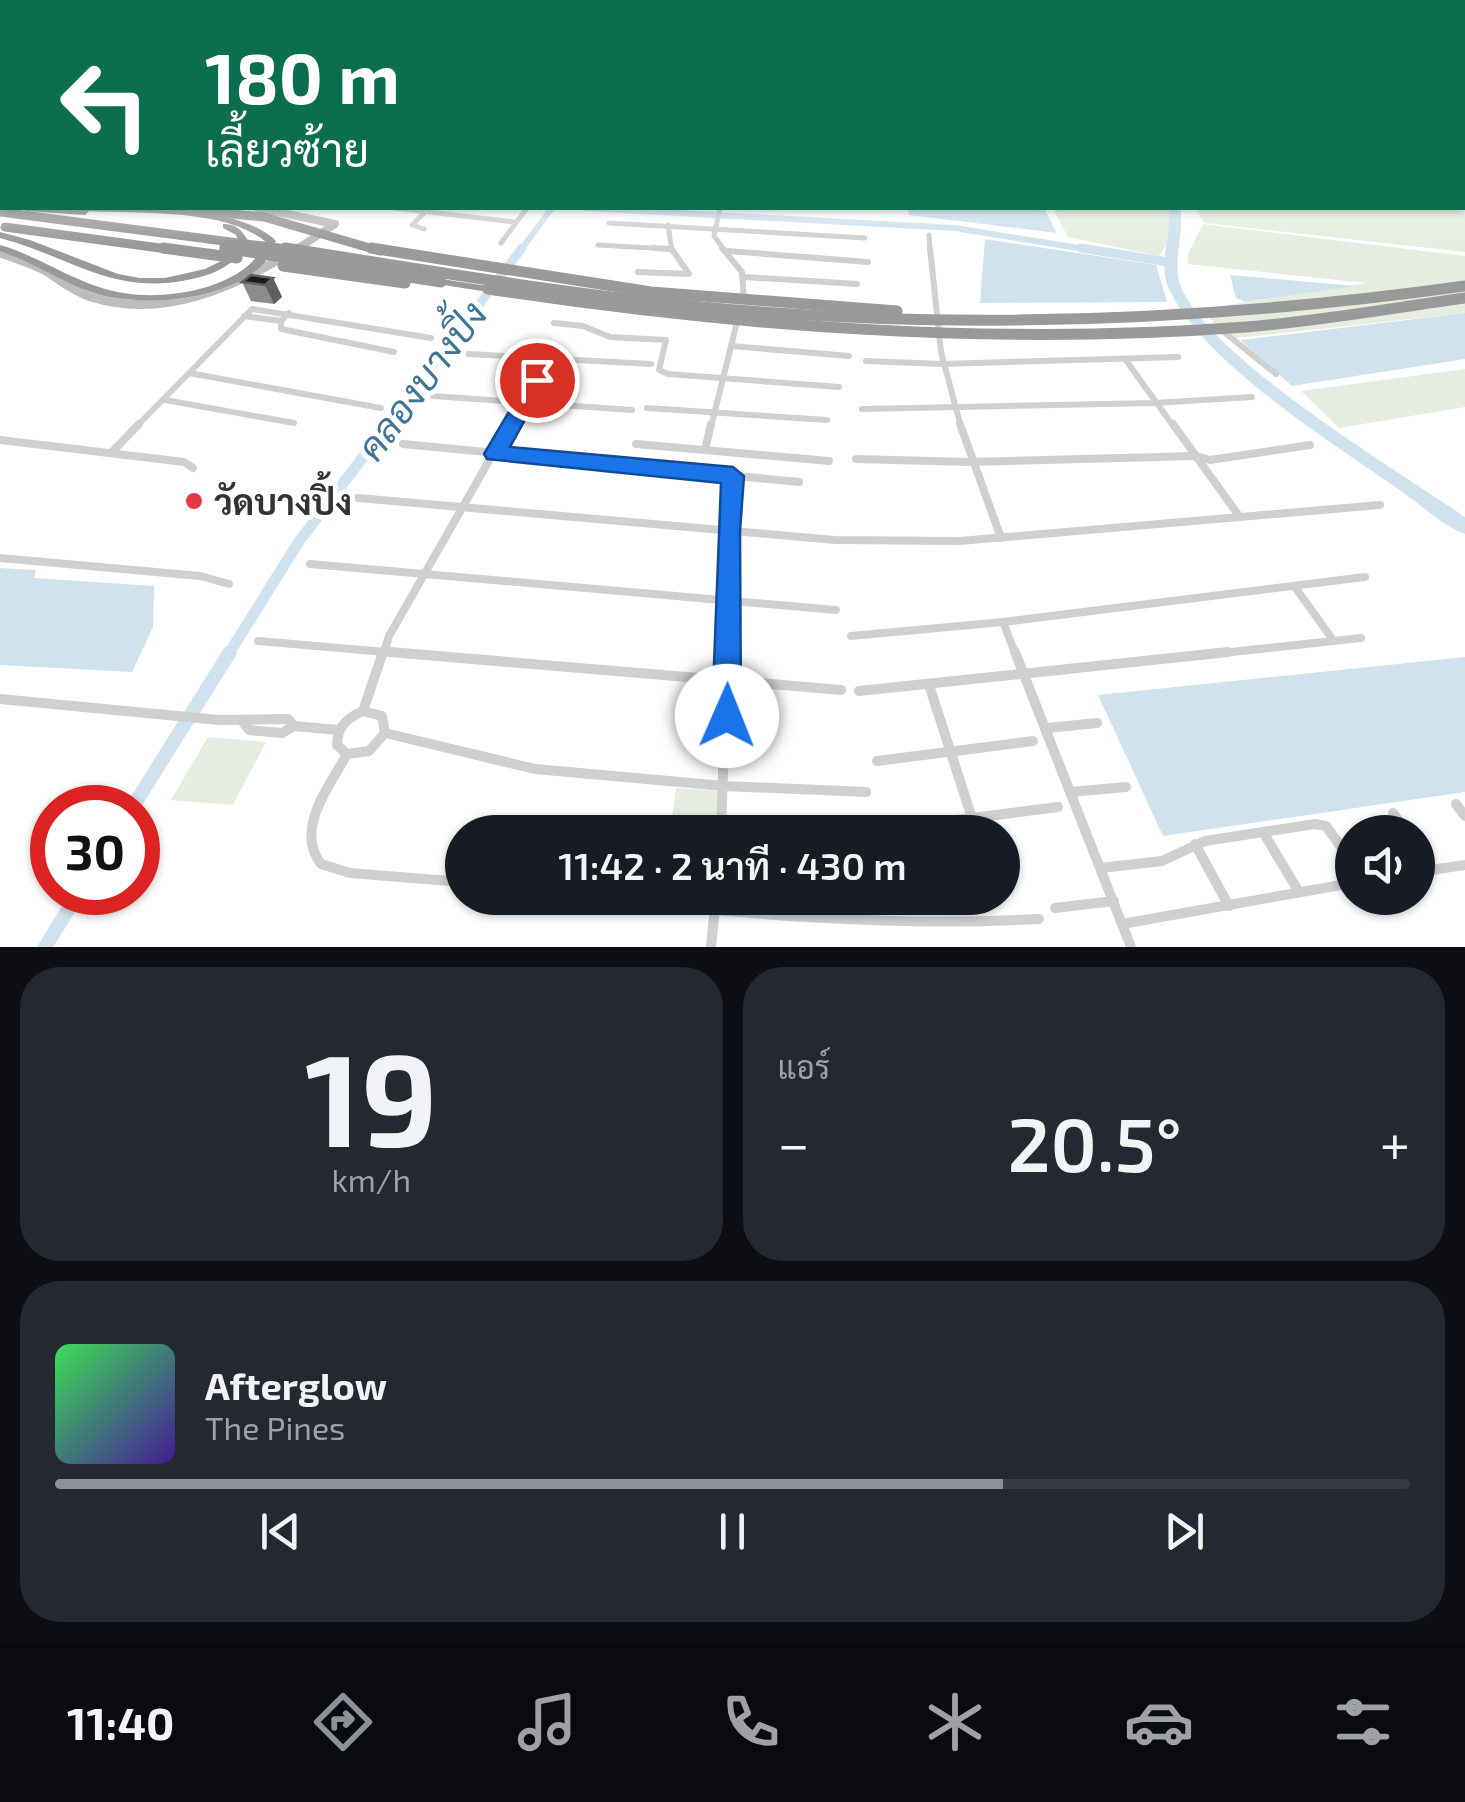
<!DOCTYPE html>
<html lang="th">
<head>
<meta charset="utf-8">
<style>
	:root { --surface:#171b24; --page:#242831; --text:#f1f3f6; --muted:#9ea1a6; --line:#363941; --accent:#8c9099 }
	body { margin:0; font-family:"Exo 2",Sarabun,sans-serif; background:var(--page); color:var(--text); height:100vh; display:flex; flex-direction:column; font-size:38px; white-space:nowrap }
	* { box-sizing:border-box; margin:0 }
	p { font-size:32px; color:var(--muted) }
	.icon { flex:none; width:55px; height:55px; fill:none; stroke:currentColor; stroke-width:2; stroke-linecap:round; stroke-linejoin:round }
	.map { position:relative; height:947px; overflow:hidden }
	.panel { display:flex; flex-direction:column; gap:20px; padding:20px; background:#0d0f14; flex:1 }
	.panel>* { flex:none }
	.hud { position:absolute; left:0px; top:0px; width:1465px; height:210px; box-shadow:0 2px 8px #0004; background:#0b6e4f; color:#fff; overflow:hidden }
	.buttons { position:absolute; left:1335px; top:815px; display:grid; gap:20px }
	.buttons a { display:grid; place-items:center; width:100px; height:100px; border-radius:50%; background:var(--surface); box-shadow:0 2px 8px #0004; font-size:50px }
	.speed { position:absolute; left:30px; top:785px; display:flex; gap:20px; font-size:50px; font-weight:700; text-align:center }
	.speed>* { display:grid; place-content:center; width:130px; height:130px; border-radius:50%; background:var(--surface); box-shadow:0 2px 8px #0004; line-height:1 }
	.speed .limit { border:15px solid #d22; background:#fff; color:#111 }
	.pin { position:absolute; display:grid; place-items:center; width:85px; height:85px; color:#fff; margin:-42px; border:5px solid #fff; border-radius:50%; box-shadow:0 2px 10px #0007 }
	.me { position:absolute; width:110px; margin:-55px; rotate:1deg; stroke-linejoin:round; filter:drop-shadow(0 0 8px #0008) }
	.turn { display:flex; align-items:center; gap:35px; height:210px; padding:0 40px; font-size:45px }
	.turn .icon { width:130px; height:130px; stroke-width:2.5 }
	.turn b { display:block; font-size:70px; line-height:85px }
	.big { font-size:75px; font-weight:600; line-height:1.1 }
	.panel .widget { flex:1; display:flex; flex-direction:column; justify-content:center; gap:15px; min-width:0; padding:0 35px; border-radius:40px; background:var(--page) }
	.panel .dial { align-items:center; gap:0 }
	.dial b { font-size:130px; line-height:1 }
	.song { display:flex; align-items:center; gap:30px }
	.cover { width:120px; height:120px; border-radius:15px; background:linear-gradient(135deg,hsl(130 70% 55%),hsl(260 70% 35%)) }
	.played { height:10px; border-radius:5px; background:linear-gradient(90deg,var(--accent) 70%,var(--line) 70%) }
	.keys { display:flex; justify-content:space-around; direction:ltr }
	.heat { display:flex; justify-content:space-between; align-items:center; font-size:55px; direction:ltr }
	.panel .tiles { flex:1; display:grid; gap:20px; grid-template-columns:1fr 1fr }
	.widget:last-child { grid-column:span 2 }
	.trip { position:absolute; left:445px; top:815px; width:575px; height:100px; border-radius:50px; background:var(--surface); box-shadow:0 2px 8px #0004; font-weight:600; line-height:100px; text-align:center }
	.menu { display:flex; height:160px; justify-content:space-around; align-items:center; background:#090b0e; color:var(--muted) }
	.menu .icon { width:70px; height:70px }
	.menu .selected { color:var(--accent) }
	.menu b { font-size:45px; color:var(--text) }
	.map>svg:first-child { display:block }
</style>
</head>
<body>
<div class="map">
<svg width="1465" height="947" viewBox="0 0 1465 947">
	<rect width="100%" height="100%" fill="#fff"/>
	<g fill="#e6ecdf">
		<polygon points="1465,206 1465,252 1204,223 1195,208"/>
		<polygon points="1053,208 1167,208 1176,230 1159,256 1068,237"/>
		<polygon points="1203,224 1465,256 1465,313 1228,339 1202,309 1366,283 1188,264 1188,254"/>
		<polygon points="1465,369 1465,407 1339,428 1301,391"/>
		<polygon points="208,737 266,742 233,805 171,800"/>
		<polygon points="676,788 721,791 717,832 670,832"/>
	</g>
	<g fill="#cfe2ee">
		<polygon points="908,208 1044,208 1057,233 909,215"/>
		<polygon points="985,239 1156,265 1167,302 980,303"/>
		<polygon points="1230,275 1354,286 1245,302 1236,298"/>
		<polygon points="1465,313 1465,359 1292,386 1240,340"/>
		<polygon points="0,568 36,570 34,578 154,586 153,627 132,672 0,665"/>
		<polygon points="1465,657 1465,792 1163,836 1098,695"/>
	</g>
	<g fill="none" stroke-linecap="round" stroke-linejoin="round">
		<g stroke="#cfe2ee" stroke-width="6">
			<polyline points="586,208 955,228 1097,251"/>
			<polyline points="520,251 552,208"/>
		</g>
		<g stroke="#cfe2ee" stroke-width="9">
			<polyline points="1081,248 1168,262"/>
			<polyline points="386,427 522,248"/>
		</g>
		<polyline stroke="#cfe2ee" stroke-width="11" points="228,655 298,543 388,424"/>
		<g stroke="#cfe2ee" stroke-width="14">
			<polyline points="132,808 230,652"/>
			<polyline points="45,947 79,892"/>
		</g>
		<path fill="#cfe2ee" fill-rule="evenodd" d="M 1168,208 L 1180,208 C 1185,234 1172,259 1180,284 C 1205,356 1399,471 1465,517 L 1465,534 C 1443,526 1421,505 1401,491 C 1334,444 1205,364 1170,291 C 1156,265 1173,236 1168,208 Z"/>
		<g stroke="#d0d0d0" stroke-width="5">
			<polyline points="1462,120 1465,124"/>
			<polyline points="394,208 514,222"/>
			<polyline points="720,208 714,236 725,251"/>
			<polyline points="609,223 865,238"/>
			<polyline points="668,225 672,251"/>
			<polyline points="424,229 412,225 425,212"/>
			<polyline points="929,235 930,251"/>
			<polyline points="501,243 527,208"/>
			<polyline points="598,245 670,249"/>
		</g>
		<g stroke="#d0d0d0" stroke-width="6">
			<polyline points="654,248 670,249"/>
			<polyline points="722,248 742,272 744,300"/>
			<polyline points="930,248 941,352 961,427"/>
			<polyline points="728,251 868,262"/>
			<polyline points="638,272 689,274 671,248"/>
			<polyline points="744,277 857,284"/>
			<polyline points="289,313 281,321 281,329 394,352"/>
			<polyline points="244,316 281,321"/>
			<polyline points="554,323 583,326 610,337 666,340 659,370 668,374 839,387"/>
			<polyline points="1219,328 1276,374"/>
			<polyline points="731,346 849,356"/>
			<polyline points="468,354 651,364"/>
			<polyline points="1125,359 1174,427"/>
			<polyline points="866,361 942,364 1178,357"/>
			<polyline points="189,373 381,408"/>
			<polyline points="433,396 632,410"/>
			<polyline points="165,400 294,423"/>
			<polyline points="647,408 827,420"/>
			<polyline points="862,409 1155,403 1252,397"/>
			<polyline points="136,427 252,309 431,338"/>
			<polyline points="509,427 548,359"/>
			<polyline points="711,427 738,318"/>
		</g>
		<g stroke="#d0d0d0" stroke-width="8">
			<polyline points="960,424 1001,538"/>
			<polyline points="1173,424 1239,516"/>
			<polyline points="0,440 184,462 193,468"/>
			<polyline points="403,444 799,482"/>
			<polyline points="636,444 829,461"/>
			<polyline points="705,450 711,424"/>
			<polyline points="111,453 139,424"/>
			<polyline points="856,459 971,462 1196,456 1210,460 1310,445"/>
			<polyline points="358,498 835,540 960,541 1380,505"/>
			<polyline points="0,558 200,576 229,584"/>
			<polyline points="310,564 836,610"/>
			<polyline points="1295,587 1333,640"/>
			<polyline points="1003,622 1016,655"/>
			<polyline points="851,636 1003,622 1365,577"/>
			<polyline points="258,641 420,655"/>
			<polyline points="383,655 389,636 510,424"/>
			<polyline points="727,655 733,475"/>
			<polyline points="1204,655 1361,638"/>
		</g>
		<g stroke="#d0d0d0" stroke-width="10">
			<polyline points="390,652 841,690"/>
			<polyline points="1015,652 1131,947"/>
			<polyline points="929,685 972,818"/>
			<polyline points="859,691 1228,652"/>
			<polyline points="0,699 219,720 288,719 294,726"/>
			<polyline points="363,711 383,652"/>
			<path d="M 363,711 L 382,716 L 385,733 L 369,751 L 347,754 L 337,745 C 337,727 347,718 363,711 Z"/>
			<polyline points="243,722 249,730 282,733 294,726 338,730"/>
			<polyline points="1048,728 1097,723"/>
			<polyline points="385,733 535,769 724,786 866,792"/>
			<path d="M 347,754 C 330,786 294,829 321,864 L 350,873 L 462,882"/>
			<polyline points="877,761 1033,741"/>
			<polyline points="1071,792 1126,787"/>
			<polyline points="1456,804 1465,816"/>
			<polyline points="1393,813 1407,832"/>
			<polyline points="894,828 1058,807"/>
			<polyline points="721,832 727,652"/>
			<polyline points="1263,832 1299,892"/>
			<polyline points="1195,844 1229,906"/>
			<polyline points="1418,848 1433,869"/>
			<polyline points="1101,868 1162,861 1205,841 1315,824 1326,826 1352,862"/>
			<polyline points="1418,872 1465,865"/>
			<path d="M 602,898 C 748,915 892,927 1039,919"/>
			<polyline points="1055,908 1114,901"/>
			<polyline points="1122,924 1352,883"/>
			<polyline points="711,947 716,898"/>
		</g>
		<polyline stroke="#bdbdbd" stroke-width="8" points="258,208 335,224 294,251"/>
		<path stroke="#bdbdbd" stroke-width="9" d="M 0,253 C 15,258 30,263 44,270 C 59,279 74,292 91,297 C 164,320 237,286 298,248"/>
		<g fill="#9a9a9a" fill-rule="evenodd">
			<rect x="0" y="198" width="2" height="6"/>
			<path d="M 22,208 C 83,208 231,196 276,241 C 272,248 269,256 265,262 C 230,301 140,308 94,293 C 61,282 33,262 0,251 L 0,245 C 35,255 65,276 99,287 C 141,302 204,296 241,271 C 253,263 259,254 266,242 C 225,208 140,214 89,211 L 85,215 L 26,211 Z"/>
			<path d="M 223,224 C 236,223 244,232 249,243 C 235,264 217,274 192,279 C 114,297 72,257 0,238 L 0,232 L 30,240 L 118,274 L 140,278 L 165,278 L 205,269 L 225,259 L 239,243 L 236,235 L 223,228 Z"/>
			<polygon points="441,279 488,286 493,289 488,292 437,284 436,282"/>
		</g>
		<g stroke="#9a9a9a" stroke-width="9">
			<polyline points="186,210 264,217 380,251"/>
			<polyline points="0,212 301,251"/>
			<polyline points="5,227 182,251"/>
			<polyline points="224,248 241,251"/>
		</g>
		<g stroke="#9a9a9a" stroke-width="11">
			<polyline points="163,248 237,258"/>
			<polyline points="225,248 441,282"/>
			<path d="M 285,248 C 439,272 593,299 749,311 C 989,330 1227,319 1465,286"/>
			<polyline points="371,248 651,292 897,311"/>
			<polyline points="283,266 405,283"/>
			<path d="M 488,289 C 739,327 992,346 1246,327 C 1320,321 1392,308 1465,298"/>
		</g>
	</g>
	<polygon fill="#8c8c8c" points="273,278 282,297 274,304 251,301 242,282"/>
	<polygon fill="#5f5f5f" points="273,278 282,297 274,304 265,285"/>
	<polygon fill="#1a1a1a" stroke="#5f5f5f" stroke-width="2.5" points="251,275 273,278 265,285 242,282"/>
	<linearGradient id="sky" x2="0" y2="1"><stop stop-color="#9ec6ea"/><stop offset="0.46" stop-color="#fff"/><stop offset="1" stop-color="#fff" stop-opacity="0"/></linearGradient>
	<rect width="1465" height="245" fill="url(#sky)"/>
	<polygon fill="#1a73e8" stroke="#114b97" stroke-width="2.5" points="537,374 547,380 510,447 733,467 744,476 740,531 741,716 737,725 727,729 716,725 712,716 721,483 487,459 484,454 530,376"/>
	<circle fill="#e63946" stroke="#fff" stroke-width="4" cx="194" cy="501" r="10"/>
	<g text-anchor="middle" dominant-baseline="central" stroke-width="10" stroke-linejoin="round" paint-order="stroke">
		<g font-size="35" font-weight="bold" fill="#333" stroke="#fff" text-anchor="start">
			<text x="214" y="501">วัดบางปิ้ง</text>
		</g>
		<g font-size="38" font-style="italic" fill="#3f7597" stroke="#fff">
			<text transform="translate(421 380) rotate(-53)">คลองบางปิ้ง</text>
		</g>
	</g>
</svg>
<div class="buttons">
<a><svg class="icon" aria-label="sound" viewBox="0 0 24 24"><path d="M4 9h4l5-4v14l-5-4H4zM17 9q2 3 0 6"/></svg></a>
</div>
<div class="speed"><div class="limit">30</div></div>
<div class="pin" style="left:537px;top:380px;background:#d93025"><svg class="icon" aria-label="arrive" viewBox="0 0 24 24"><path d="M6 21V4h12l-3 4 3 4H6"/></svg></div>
<svg class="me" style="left:727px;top:716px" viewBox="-20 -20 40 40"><circle r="19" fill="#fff"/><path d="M0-13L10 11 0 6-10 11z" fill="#1a73e8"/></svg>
<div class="trip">11:42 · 2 นาที · 430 m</div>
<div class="hud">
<div class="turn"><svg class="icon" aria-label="left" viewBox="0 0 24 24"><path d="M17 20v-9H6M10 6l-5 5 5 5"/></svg><div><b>180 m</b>เลี้ยวซ้าย</div></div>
</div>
</div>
<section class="panel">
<div class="tiles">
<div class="widget dial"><b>19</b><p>km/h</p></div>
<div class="widget"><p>แอร์</p>
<div class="heat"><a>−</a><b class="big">20.5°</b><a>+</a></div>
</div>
<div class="widget">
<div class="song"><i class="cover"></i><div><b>Afterglow</b><p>The Pines</p></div></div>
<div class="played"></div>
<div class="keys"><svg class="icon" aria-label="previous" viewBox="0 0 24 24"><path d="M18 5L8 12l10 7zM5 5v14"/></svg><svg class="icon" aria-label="pause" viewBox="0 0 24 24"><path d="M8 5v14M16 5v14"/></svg><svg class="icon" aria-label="next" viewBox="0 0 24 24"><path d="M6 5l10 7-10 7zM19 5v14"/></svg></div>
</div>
</div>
</section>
<nav class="menu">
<b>11:40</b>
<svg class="icon selected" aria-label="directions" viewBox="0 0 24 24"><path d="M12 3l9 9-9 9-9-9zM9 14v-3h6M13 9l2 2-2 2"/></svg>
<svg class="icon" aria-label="music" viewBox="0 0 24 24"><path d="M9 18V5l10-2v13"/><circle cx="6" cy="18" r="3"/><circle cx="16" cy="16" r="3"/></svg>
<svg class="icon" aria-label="phone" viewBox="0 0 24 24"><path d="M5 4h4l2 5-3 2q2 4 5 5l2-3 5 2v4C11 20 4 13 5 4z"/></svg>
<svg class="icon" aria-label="climate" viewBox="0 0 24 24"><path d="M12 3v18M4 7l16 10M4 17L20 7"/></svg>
<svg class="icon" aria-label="car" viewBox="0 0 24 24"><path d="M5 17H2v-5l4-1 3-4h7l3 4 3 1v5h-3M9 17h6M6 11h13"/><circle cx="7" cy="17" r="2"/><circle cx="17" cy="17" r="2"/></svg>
<svg class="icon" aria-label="filters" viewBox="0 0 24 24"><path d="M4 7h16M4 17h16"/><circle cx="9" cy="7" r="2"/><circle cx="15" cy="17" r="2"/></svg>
</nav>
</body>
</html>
